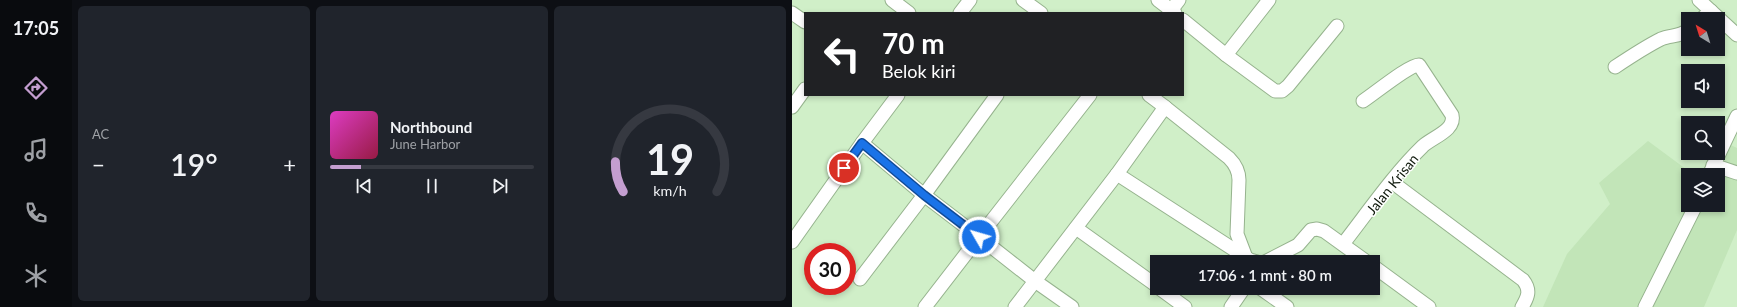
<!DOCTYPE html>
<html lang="id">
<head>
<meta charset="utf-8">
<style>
	:root { --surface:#171b24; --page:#20242c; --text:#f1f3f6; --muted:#9ea1a6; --line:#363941; --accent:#c49ed0 }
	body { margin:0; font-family:Lato,sans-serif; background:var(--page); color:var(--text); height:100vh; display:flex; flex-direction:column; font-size:15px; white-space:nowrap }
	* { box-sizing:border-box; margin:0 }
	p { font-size:13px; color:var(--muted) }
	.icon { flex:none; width:22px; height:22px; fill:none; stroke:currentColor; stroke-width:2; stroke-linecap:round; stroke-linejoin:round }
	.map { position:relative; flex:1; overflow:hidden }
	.details { display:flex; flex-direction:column; gap:6px; padding:6px; background:#0d0f14; width:720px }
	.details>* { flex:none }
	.banner { position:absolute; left:12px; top:12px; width:380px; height:84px; border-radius:0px; box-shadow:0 2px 6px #0003; background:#202124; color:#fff; overflow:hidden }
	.needle { width:26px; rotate:322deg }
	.controls { position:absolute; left:889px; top:12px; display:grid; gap:8px }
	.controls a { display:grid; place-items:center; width:44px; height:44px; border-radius:0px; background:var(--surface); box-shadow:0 2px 6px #0003; font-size:20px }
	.speed { position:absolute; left:12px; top:243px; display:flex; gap:8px; font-size:20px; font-weight:700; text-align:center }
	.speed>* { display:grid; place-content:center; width:52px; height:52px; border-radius:50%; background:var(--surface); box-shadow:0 2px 6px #0003; line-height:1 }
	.speed .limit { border:6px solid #d22; background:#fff; color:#111 }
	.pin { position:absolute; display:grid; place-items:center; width:34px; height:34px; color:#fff; margin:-17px; border:2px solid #fff; border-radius:50%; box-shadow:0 1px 4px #0007 }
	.me { position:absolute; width:44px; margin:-22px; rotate:308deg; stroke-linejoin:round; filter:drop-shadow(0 0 3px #0008) }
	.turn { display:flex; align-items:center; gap:14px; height:84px; padding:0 12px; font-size:18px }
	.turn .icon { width:52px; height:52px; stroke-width:2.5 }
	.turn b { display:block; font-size:28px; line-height:34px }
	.big { font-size:30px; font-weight:600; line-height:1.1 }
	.details .widget { flex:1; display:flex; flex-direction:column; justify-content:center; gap:6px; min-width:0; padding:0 14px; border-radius:6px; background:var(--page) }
	.details .dial { align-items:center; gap:0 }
	.dial svg { height:104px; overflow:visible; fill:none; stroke:var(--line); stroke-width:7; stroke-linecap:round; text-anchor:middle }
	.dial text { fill:var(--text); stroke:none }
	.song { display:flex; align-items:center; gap:12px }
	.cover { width:48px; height:48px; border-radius:6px; background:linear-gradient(135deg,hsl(310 70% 55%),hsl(340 70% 35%)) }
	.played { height:4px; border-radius:2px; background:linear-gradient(90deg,var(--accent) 15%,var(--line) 15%) }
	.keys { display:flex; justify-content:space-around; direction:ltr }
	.heat { display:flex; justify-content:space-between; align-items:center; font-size:22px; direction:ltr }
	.details .tiles { flex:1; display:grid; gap:6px; grid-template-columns:repeat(3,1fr) }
	.trip { position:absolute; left:358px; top:255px; width:230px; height:40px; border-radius:0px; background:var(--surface); box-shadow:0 2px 6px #0003; font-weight:600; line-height:40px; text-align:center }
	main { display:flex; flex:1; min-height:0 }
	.dock { display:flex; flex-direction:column; width:72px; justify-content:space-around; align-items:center; background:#090b0e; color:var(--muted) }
	.dock .icon { width:28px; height:28px }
	.dock .selected { color:var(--accent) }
	.dock b { font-size:18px; color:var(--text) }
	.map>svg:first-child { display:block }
</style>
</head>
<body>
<main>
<nav class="dock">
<b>17:05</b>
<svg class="icon selected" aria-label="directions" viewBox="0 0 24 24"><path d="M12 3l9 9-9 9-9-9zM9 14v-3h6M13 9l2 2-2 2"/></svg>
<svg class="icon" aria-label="music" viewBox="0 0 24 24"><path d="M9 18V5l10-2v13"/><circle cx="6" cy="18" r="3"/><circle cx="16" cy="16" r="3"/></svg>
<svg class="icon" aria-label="phone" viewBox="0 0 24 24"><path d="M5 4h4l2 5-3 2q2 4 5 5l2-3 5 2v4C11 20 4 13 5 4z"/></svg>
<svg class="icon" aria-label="climate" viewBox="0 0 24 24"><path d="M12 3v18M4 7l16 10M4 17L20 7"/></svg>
</nav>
<section class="details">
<div class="tiles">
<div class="widget"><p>AC</p>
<div class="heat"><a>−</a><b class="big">19°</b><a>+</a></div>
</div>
<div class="widget">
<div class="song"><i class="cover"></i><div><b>Northbound</b><p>June Harbor</p></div></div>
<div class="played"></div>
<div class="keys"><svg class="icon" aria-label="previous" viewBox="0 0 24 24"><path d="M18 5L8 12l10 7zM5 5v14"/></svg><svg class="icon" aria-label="pause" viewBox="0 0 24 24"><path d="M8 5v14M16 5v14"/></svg><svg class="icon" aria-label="next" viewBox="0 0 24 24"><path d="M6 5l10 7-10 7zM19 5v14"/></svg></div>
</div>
<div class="widget dial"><svg viewBox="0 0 100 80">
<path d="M14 69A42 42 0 1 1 86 69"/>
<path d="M14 69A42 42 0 0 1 8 46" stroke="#c49ed0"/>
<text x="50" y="56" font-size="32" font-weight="700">19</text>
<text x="50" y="72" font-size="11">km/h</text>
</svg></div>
</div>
</section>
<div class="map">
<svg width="945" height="307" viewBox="0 0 945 307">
	<rect width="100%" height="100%" fill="#d0efc8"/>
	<polygon fill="#c2e5b8" points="926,139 945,148 945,230 912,307 751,307 775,254 818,204 807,183 856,141 902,175 896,175 896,205 926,205 926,175 904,175 921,165 926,153"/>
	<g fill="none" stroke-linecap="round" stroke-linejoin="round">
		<g stroke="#96b38e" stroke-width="15">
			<g id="minor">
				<polyline points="100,0 117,13"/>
				<polyline points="231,0 249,13"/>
				<polyline points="366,0 383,13"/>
				<polyline points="907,0 945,35"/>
				<polyline points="0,13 13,22"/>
				<polyline points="168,13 178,0"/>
				<polyline points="377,13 387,0"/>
				<polyline points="909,19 919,11"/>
				<polyline points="391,20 434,55 483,91 490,91 496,86 545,26"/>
				<polyline points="434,55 477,0"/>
				<path d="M 823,67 C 838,57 853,47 869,39 C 878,35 888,37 896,30"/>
				<polyline points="0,107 13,89"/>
				<path d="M 373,107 L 437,158 C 443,164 447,171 447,180 L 445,234 L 453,255"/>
				<polyline points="921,165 945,173"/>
				<polyline points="325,174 458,260 465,262"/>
				<polyline points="917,175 945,116"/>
				<path d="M 600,182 L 731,280 C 739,290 736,297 730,307"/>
				<polyline points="284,228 365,286"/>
				<polyline points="0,242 70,143 106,95"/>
				<path d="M 551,244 C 576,212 602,174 631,146 C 641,137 664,130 660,115 L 627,65 C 617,65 582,94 571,101"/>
				<polyline points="473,262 506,245 519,230 525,229 532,231 575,262"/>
				<polyline points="581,266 637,307"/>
				<polyline points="68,279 132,195 70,143"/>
				<polyline points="367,288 393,307"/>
				<polyline points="468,288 495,307"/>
				<polyline points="133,307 187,237 132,195 205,95"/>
				<polyline points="223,307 243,281 187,237 298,95"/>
				<polyline points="280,307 243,281 325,174 373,107 357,95"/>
				<polyline points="439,307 452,288"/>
				<polyline points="853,307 904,205"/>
			</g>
		</g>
		<use href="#minor" stroke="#fff" stroke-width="13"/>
	</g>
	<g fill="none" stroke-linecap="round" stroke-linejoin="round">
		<g stroke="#114b97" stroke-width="10">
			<polyline id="route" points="52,168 70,143 132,195 187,237"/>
		</g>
		<use href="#route" stroke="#1a73e8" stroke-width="7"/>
	</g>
	<g text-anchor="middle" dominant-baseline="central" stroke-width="3" stroke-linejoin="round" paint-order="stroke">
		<g font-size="14" fill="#0e180b" stroke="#fff">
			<text transform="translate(600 184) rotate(-51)">Jalan Krisan</text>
		</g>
	</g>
</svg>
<div class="controls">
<a><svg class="needle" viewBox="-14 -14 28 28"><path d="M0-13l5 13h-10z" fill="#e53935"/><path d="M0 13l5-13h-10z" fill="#9ea1a6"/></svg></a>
<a><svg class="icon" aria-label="sound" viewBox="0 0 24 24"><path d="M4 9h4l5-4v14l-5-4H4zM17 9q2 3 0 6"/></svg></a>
<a><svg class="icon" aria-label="search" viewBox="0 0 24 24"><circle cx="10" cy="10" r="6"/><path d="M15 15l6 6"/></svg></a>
<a><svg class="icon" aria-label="layers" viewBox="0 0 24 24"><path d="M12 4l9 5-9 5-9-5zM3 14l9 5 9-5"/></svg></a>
</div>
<div class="speed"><div class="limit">30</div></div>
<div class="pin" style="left:52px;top:168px;background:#d93025"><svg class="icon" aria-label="arrive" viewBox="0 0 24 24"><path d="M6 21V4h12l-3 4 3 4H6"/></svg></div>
<svg class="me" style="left:187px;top:237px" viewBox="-20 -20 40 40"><circle r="17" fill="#1a73e8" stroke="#fff" stroke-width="3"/><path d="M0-11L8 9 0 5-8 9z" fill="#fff"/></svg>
<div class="trip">17:06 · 1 mnt · 80 m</div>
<div class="banner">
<div class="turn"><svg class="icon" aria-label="left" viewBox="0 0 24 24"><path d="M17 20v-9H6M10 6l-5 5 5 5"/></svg><div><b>70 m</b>Belok kiri</div></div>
</div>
</div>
</main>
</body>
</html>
